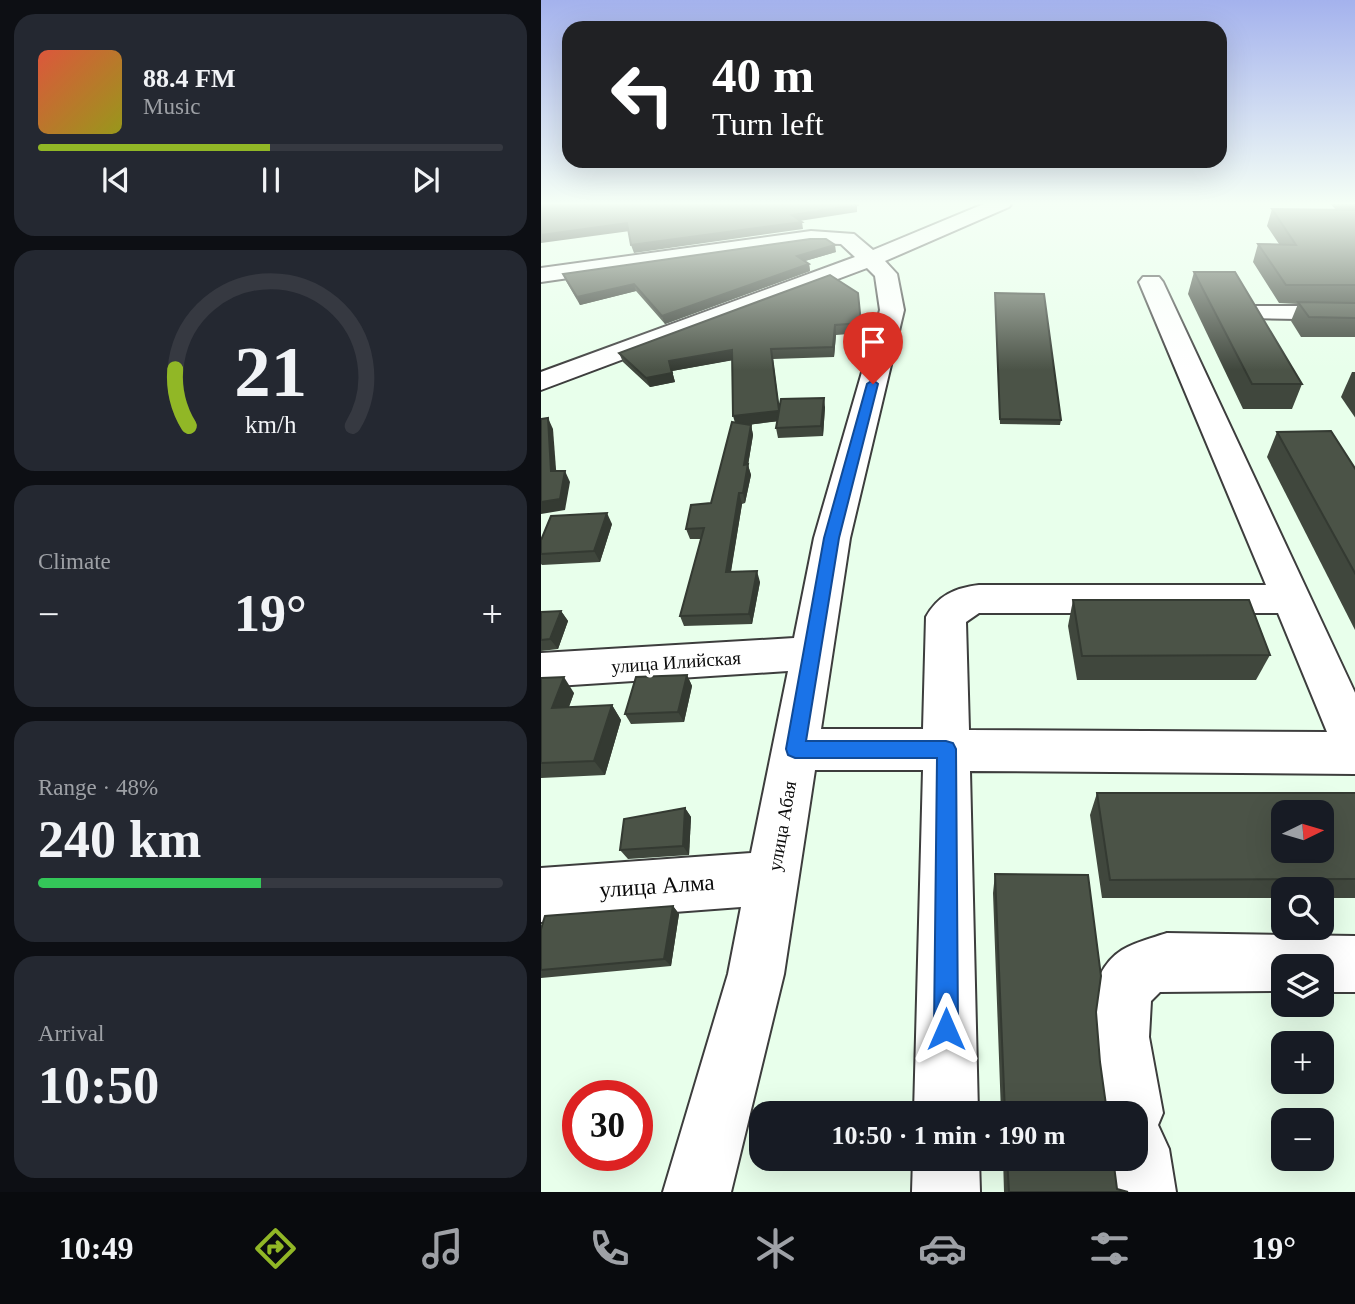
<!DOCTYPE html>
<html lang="en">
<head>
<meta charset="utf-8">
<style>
	:root { --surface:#171b24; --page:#242831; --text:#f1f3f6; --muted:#9ea1a6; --line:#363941; --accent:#91b726 }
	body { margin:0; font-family:"Times New Roman",serif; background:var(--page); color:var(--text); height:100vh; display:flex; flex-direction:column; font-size:26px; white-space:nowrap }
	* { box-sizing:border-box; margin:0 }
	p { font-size:23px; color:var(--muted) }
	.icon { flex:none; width:38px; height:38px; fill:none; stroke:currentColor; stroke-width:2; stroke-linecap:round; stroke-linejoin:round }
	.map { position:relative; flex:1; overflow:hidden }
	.sheet { display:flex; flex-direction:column; gap:14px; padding:14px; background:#0d0f14; width:541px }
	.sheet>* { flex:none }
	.guide { position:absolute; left:21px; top:21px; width:665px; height:147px; border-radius:21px; box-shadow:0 7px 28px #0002; background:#202124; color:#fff; overflow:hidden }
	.needle { width:46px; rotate:85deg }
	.tools { position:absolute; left:730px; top:800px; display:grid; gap:14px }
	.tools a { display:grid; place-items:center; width:63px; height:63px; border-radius:14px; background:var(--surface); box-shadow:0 7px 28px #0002; font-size:35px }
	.speed { position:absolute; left:21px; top:1080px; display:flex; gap:14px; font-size:35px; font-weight:700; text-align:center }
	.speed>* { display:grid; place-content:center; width:91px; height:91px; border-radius:50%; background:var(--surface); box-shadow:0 7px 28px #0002; line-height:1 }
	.speed .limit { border:10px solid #d22; background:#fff; color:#111 }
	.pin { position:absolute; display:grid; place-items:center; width:60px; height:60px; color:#fff; margin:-72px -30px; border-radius:50% 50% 50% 0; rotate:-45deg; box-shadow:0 0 7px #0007 }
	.pin .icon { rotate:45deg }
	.me { position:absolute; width:77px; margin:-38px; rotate:0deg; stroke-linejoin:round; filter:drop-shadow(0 0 5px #0008) }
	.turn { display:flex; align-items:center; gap:24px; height:147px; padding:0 35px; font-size:32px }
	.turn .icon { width:91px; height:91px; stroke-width:2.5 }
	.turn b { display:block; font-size:49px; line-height:60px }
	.big { font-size:52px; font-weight:700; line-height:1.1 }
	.sheet .widget { flex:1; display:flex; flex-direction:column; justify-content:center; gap:10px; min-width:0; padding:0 24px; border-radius:21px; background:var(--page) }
	.sheet .dial { align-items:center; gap:0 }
	.dial svg { height:182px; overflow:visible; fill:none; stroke:var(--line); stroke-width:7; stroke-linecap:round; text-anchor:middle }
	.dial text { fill:var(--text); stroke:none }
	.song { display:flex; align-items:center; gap:21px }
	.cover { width:84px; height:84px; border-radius:10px; background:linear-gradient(135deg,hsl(10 70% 55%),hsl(60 70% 35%)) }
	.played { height:7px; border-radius:4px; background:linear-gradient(90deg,var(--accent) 50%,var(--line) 50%) }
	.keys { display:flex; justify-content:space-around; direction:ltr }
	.heat { display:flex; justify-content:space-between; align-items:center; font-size:38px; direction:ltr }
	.charge { height:10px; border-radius:5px; background:linear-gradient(90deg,#34c759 48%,var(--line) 0) }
	.trip { position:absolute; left:208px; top:1101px; width:399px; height:70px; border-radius:21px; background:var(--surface); box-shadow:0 7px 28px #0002; font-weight:700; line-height:70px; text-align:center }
	.tabs { display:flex; height:112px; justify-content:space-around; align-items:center; background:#090b0e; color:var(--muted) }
	.tabs .icon { width:49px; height:49px }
	.tabs .selected { color:var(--accent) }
	.tabs b { font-size:32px; color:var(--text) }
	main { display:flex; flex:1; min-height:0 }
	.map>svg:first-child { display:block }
</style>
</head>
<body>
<main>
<section class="sheet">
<div class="widget">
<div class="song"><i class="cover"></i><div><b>88.4 FM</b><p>Music</p></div></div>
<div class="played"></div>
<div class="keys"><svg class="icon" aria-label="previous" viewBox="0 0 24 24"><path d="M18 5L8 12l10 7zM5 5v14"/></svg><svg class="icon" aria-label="pause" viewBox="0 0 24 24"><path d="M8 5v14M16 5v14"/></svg><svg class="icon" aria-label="next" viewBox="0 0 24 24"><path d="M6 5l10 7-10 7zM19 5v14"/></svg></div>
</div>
<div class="widget dial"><svg viewBox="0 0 100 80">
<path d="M14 69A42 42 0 1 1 86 69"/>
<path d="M14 69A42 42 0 0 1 8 44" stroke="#91b726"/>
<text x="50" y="56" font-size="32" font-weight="700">21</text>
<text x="50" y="72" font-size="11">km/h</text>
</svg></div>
<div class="widget"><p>Climate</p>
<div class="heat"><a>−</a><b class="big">19°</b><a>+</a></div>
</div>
<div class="widget"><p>Range · 48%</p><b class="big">240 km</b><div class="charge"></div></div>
<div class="widget"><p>Arrival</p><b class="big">10:50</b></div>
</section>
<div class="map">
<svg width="815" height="1192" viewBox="0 0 815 1192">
	<rect width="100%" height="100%" fill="#e8ffeb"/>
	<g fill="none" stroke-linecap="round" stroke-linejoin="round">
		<g stroke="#3d3d3d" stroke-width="4">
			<g id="minor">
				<path d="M 445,203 L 471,203 L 468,207 L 344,261 L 356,274 L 363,310 L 309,538 L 280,729 L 382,729 L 385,617 C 397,595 414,588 438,585 L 725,585 L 598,282 L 602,277 L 618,277 L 622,282 L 815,695 L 815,774 L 429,771 L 437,1113 L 373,1113 L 382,770 L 274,770 L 243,974 L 190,1192 L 122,1192 L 187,974 L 200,907 L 0,922 L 0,868 L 210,853 L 247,671 L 0,687 L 0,653 L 253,638 L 273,538 L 339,310 L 334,276 L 326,268 L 0,390 L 0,372 L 314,257 L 300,244 L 270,243 L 0,282 L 0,268 L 270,231 L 313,234 L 332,250 ZM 438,613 L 737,613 L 786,732 L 428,730 L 425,622 Z"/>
				<polygon points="715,306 815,306 815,320 706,318 703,313 706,308"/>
				<path d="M 626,933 L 815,936 L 815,992 L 780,992 L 780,966 L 742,966 L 742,991 L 619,992 L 610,1001 L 608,1037 L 622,1113 L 617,1125 L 628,1149 L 635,1192 L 567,1192 L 563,1158 L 595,1158 L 595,1113 L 558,1113 C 552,1068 533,980 581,950 C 594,942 611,938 626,933 Z"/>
				<polygon points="372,1158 438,1158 439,1192 371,1192"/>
			</g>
		</g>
		<use href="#minor" fill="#fff" fill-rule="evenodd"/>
	</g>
	<g fill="#40473d">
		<polygon points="789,203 815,203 815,337 760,337 750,321 757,304 738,303 712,262 717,244 738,244 726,226 731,209 795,210"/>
		<polygon points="295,252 264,261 268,264 269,271 124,324 95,291 39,305 25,281 22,274"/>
		<polygon points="653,272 761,384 751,409 702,409 647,294"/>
		<polygon points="317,293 321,333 295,335 293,357 232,359 238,407 284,407 282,436 237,438 235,428 236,421 207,425 210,425 212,435 207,465 210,475 204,503 201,504 190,572 219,582 211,624 143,626 139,616 160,539 149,539 145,529 170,503 194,422 191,360 131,371 134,382 109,387 82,362 78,353"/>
		<polygon points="454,298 520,420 519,425 459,424"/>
		<polygon points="811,372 815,372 815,419 800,397"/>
		<polygon points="736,432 815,470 815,632 726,457"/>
		<polygon points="71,524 59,562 1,565 0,564 0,540"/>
		<polygon points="532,600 729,655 715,680 536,680 527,626"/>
		<polygon points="20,611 27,621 17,649 0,651 0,612"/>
		<polygon points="146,675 151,686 143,722 90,724 84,714"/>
		<polygon points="0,678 33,693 28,707 71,705 80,720 64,775 0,778"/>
		<polygon points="556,793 815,793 815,898 780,898 780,889 742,889 742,898 561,898 549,815"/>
		<polygon points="144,808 150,817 148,855 87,859 79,850"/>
		<polygon points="454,874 555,1012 559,1062 565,1105 577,1113 460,1113 452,893"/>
		<polygon points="132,906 138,914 130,966 0,978 0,929"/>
		<polygon points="462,1158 572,1158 576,1189 587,1192 463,1192"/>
	</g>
	<g fill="#343a32">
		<polygon points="316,205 316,212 252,222 251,215"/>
		<polygon points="261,222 262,229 93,253 90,245"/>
		<polygon points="86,223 89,231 0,243 0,235"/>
		<polygon points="294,245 295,252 257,263 256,256"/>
		<polygon points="268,264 269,271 124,324 121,316"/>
		<polygon points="93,284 95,291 39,305 36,297"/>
		<polygon points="294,325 295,335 293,357 292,347"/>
		<polygon points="191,350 193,360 131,371 134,382 109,387 105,378 128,361"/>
		<polygon points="283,398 284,407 282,436 280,426"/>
		<polygon points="238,411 240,421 195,426 192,416"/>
		<polygon points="7,418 12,429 16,482 10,471"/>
		<polygon points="210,425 212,435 207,465 210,475 204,503 202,493 203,465"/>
		<polygon points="24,471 29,482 24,510 0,514 0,502"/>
		<polygon points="198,493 201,504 188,582 185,572"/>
		<polygon points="66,513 71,524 59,562 53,551"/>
		<polygon points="216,571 219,582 211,624 208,614"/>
		<polygon points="20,611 27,621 17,649 9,639"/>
		<polygon points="146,675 151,686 143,722 137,712"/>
		<polygon points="23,677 33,693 22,722 11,708"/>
		<polygon points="71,705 80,720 64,775 53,761"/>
		<polygon points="144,808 150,817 148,855 142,846"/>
		<polygon points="132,906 138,914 130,966 123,959"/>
	</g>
	<g fill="#4b5347" stroke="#343a32" stroke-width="2" fill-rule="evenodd">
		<polygon points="0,203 314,203 316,205 251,215 261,222 90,245 86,223 0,235"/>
		<polygon points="731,209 815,210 815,285 745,285 717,244 755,245"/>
		<polygon points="269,239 285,239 294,245 256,256 268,264 121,316 93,284 36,297 22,274"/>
		<polygon points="653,272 694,272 761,384 711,384"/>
		<polygon points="289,275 317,293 320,323 294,325 292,347 230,349 238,410 240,399 283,398 280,426 235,428 238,411 192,416 191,350 128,361 131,373 105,378 78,353"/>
		<polygon points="454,293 503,294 520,420 459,419"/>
		<polygon points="757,302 815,303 815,318 768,317"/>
		<polygon points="7,418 10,471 24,471 19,499 0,502 0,419"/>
		<polygon points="191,422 210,425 203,465 207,464 202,493 198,493 185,572 216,571 208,614 139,616 163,528 145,529 150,505 170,503"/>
		<polygon points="790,431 815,470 815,575 736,432"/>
		<polygon points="66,513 53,551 0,554 0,540 10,516"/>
		<polygon points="532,600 708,600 729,655 541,656"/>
		<polygon points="20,611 9,639 0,640 0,612"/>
		<polygon points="146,675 137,712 84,714 95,677"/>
		<polygon points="23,677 11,708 71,705 53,761 0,763 0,678"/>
		<path d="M 556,793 L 815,793 L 815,879 L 569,880 ZM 742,812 L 780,812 L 780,850 L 742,850 Z"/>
		<polygon points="144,808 142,846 79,850 83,819"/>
		<polygon points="454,874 547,875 560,976 555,1012 559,1062 565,1105 577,1107 577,1113 464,1113"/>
		<polygon points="132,906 123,959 0,970 0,929 4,916"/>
		<polygon points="466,1158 572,1158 576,1189 587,1192 468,1192"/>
	</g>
	<linearGradient id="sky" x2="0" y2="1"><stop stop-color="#a4b2ed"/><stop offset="0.55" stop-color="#f5fff6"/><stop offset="1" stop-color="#f5fff6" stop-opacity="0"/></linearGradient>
	<rect width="815" height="370" fill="url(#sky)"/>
	<polygon fill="#1a73e8" stroke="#114b97" stroke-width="2" points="332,380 337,384 298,538 265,741 405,741 412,743 415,749 417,1029 414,1038 405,1042 396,1038 393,1029 396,758 254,758 247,755 245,749 283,538 326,384"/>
	<g text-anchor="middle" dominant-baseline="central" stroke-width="7" stroke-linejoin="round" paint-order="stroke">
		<g font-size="19" fill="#0a0a0a" stroke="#fff">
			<text transform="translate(135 662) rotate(-4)">улица Илийская</text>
			<text transform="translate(241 826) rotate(-80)">улица Абая</text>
		</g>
		<g font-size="23" fill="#0a0a0a" stroke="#fff">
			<text transform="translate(116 886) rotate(-4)">улица Алма</text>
		</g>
	</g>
</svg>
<div class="tools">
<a><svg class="needle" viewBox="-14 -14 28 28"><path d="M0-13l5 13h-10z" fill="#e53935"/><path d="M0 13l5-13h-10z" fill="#9ea1a6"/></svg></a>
<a><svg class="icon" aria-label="search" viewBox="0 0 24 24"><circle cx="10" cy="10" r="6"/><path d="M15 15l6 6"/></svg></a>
<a><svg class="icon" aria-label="layers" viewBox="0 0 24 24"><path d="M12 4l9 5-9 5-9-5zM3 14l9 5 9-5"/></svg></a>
<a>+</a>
<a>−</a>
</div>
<div class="speed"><div class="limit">30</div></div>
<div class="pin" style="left:332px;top:384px;background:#d93025"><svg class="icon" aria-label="arrive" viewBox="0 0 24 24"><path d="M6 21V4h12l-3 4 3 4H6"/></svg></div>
<svg class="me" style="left:405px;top:1029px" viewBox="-20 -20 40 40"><path d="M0-17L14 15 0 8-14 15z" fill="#1a73e8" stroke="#fff" stroke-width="4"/></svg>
<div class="trip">10:50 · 1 min · 190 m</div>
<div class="guide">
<div class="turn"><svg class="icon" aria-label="left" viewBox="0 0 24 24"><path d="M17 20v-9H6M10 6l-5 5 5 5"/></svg><div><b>40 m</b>Turn left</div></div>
</div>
</div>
</main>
<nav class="tabs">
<b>10:49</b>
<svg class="icon selected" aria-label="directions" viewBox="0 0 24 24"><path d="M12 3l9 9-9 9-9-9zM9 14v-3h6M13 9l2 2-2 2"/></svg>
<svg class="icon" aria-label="music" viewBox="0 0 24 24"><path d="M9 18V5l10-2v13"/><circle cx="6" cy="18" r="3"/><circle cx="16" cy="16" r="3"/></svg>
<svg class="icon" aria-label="phone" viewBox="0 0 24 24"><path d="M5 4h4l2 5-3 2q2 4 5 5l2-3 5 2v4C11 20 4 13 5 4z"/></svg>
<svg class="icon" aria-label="climate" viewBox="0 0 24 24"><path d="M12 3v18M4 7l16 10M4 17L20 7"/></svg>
<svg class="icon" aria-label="car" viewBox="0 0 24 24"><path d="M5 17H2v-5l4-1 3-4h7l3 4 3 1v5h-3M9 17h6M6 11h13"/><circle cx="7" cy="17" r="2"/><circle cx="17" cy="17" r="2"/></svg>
<svg class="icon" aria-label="filters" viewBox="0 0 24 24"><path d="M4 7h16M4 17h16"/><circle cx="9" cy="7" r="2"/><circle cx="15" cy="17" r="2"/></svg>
<b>19°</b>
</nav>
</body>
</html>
